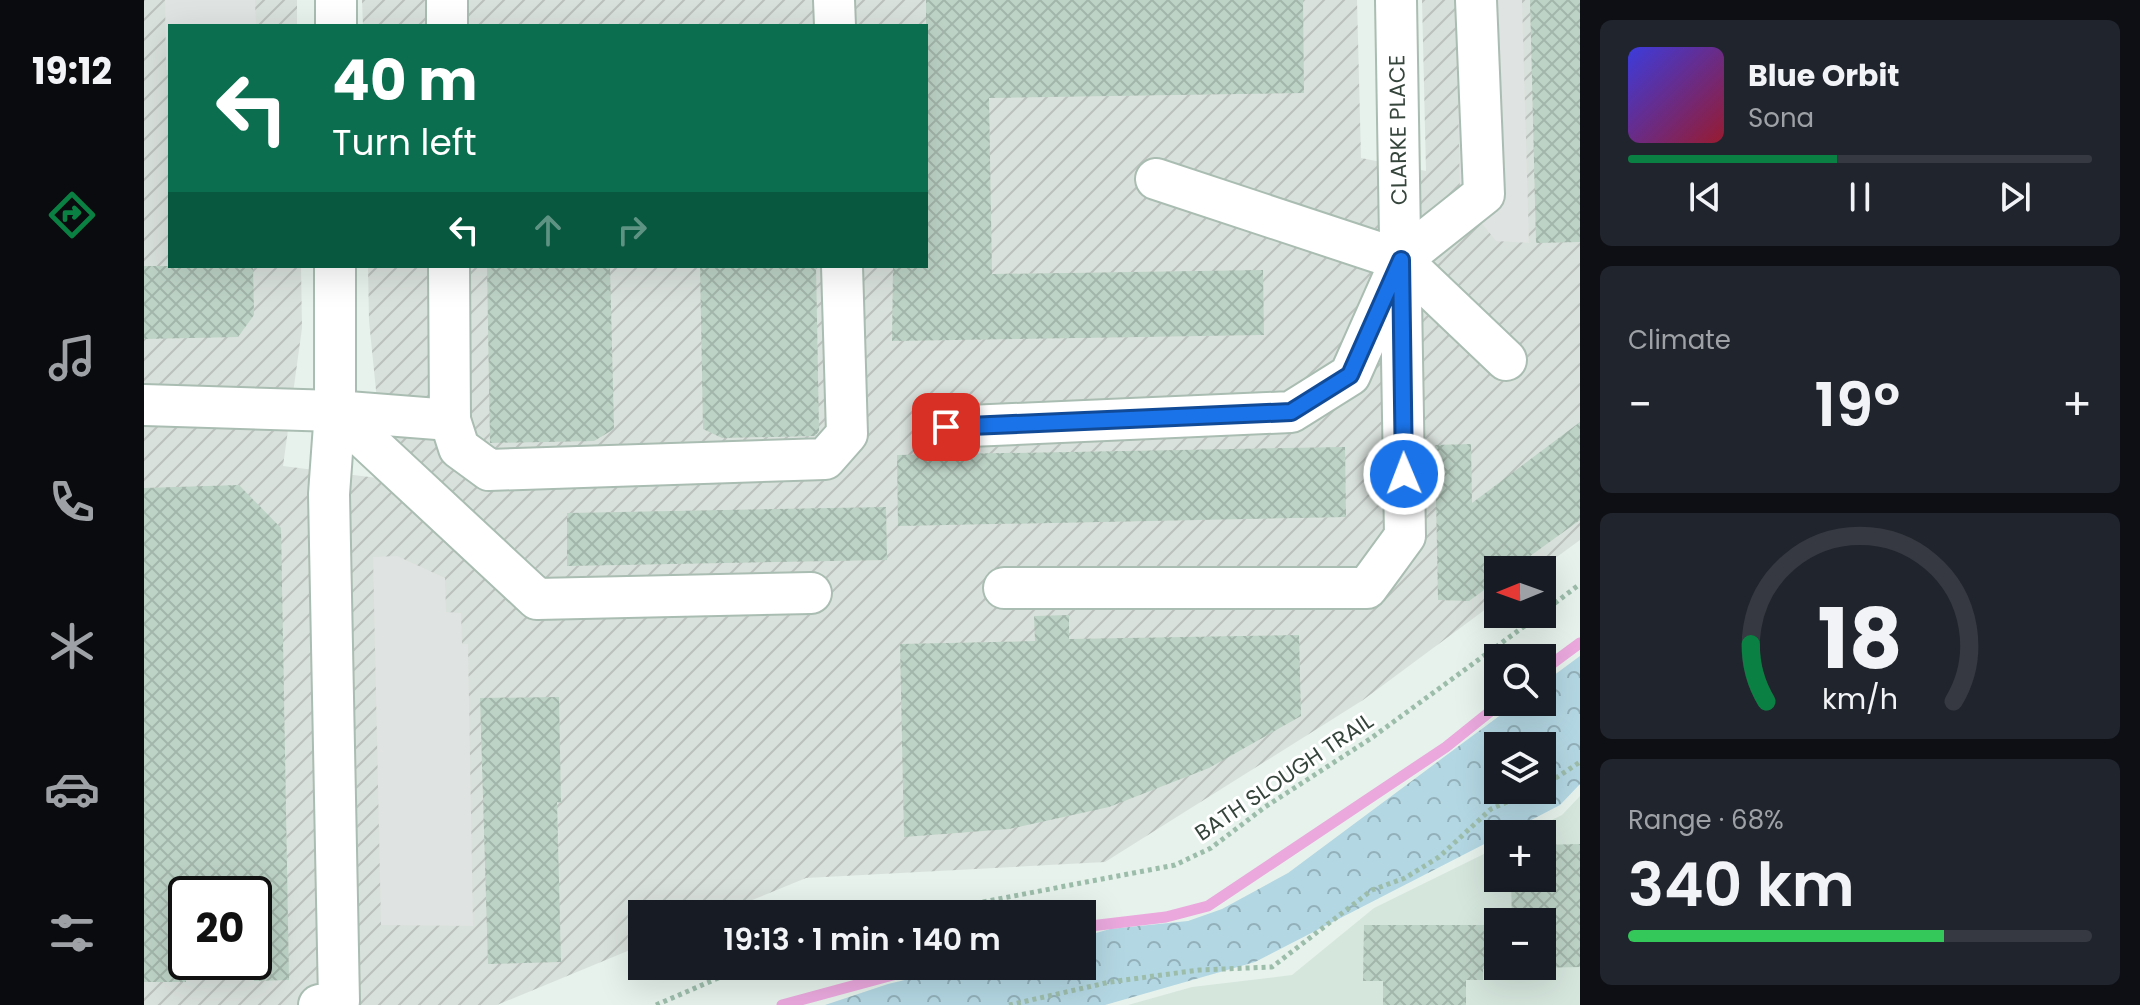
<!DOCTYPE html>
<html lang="en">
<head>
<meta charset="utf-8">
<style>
	:root { --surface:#171b24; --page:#20242c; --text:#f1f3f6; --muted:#9ea1a6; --line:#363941; --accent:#0b8043 }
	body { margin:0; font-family:Poppins,sans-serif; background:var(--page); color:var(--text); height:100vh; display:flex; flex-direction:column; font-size:30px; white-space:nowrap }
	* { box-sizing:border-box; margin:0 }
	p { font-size:26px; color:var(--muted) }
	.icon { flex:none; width:44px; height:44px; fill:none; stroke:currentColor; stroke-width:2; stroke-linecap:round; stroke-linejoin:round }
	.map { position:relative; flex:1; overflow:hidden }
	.side { display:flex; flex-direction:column; gap:20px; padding:20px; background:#0d0f14; width:560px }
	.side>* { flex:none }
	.top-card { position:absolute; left:24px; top:24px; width:760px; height:244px; border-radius:0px; box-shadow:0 8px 32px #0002; background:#0b6e4f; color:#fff; overflow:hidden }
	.needle { width:52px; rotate:269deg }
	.buttons { position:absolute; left:1340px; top:556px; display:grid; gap:16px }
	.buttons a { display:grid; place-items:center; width:72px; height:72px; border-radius:0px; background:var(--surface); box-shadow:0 8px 32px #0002; font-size:40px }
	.speed { position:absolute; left:24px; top:876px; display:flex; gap:16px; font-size:40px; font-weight:700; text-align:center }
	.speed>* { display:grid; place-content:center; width:104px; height:104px; border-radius:50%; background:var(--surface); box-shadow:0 8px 32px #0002; line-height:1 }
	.speed .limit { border:4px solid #111; border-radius:12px; background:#fff; color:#111 }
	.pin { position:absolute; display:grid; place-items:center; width:68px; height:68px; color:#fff; margin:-34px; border-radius:16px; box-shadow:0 4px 12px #0006 }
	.me { position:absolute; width:88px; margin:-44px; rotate:359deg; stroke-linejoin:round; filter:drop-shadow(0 0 6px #0008) }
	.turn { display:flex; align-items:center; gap:28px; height:168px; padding:0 32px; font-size:36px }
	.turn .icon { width:104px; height:104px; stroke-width:2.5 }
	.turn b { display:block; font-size:56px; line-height:68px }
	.lanes { display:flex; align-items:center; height:76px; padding:0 32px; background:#0003; justify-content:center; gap:40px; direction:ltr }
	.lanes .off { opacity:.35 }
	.big { font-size:60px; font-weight:600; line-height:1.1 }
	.side .card { flex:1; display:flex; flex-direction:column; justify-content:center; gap:12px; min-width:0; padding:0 28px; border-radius:12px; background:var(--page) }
	.side .dial { align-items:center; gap:0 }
	.dial svg { height:208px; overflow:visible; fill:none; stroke:var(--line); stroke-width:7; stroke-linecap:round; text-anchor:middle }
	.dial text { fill:var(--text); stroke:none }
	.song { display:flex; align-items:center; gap:24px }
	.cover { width:96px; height:96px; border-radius:12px; background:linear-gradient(135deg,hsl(240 70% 55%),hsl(350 70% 35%)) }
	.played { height:8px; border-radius:4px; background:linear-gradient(90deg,var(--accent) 45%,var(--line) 45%) }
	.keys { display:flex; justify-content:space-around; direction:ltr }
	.heat { display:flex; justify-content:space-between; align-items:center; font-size:44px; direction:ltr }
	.charge { height:12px; border-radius:6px; background:linear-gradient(90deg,#34c759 68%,var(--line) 0) }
	.trip { position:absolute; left:484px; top:900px; width:468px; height:80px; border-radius:0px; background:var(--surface); box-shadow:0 8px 32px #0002; font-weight:600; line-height:80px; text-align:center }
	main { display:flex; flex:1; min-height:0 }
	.menu { display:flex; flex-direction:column; width:144px; justify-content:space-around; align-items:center; background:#090b0e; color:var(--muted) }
	.menu .icon { width:56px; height:56px }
	.menu .selected { color:var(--accent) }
	.menu b { font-size:36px; color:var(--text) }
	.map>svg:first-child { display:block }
</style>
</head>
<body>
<main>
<nav class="menu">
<b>19:12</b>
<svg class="icon selected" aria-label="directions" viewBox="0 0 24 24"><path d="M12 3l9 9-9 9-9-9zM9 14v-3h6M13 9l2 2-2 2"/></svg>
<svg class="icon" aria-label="music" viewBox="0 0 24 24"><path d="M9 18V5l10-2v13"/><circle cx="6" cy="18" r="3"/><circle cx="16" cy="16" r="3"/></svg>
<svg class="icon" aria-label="phone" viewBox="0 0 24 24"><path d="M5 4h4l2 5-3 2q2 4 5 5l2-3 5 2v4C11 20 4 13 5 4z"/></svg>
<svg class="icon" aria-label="climate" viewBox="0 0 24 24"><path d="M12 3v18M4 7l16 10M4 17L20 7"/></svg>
<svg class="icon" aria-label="car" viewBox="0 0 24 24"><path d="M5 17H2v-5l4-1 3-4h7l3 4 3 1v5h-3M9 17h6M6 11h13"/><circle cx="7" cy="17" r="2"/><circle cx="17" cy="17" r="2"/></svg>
<svg class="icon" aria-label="filters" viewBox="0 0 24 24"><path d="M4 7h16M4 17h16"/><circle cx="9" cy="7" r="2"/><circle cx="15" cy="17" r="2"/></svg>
</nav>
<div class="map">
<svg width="1436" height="1005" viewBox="0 0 1436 1005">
	<defs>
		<pattern id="industrial-furrows" width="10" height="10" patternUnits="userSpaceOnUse" patternTransform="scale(2)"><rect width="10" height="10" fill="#d9e1dc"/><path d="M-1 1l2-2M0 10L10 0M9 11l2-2" fill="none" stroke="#bbc2be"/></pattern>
		<pattern id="forest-crowns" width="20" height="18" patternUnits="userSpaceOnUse" patternTransform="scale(2)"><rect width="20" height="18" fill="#b3d7e3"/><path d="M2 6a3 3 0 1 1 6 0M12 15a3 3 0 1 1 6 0" fill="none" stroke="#92b0b9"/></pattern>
		<pattern id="building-cross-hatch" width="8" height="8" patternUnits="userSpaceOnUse" patternTransform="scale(2)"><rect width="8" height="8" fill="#bdd3c6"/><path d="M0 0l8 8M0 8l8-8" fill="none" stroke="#a3b6ab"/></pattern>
	</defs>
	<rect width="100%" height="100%" fill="#e7f2ec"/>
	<path fill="#d5e6dd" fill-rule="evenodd" d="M 1436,796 L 1436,1005 L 984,1005 L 1048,987 L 1148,975 L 1230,908 L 1354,847 L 1354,878 L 1398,878 L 1398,834 L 1379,834 L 1418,815 ZM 1354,922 L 1398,922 L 1398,966 L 1354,966 Z"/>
	<path fill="url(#industrial-furrows)" fill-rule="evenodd" d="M 0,0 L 153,0 L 153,26 L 26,26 L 26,266 L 157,266 L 158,328 L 139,466 L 241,479 L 225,321 L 224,266 L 782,266 L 782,26 L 219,26 L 218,0 L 1213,0 L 1217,158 L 1282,171 L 1278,0 L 1436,0 L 1436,540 L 1395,570 L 1354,570 L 1354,600 L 1219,700 L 961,862 L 662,878 L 574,914 L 498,914 L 498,945 L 353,1005 L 0,1005 ZM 42,894 L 110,894 L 110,962 L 42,962 Z"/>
	<path fill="url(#forest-crowns)" fill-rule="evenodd" d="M 1436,656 L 1436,784 L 1416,805 L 1360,834 L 1354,834 L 1354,837 L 1111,962 L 961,1005 L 681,1005 L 744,984 L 819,966 L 938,966 L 938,937 L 966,929 L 1044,921 L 1078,909 L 1144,873 L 1374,702 L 1398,702 L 1398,684 ZM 1354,746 L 1398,746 L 1398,790 L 1354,790 Z"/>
	<g fill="#dfe3e1">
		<polygon points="21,0 111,0 112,26 26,26 26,70 22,70"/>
		<polygon points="1312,0 1378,0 1385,243 1352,241 1316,196"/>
		<polygon points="253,556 301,578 302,612 317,613 318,644 324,644 329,926 237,925 229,557"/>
	</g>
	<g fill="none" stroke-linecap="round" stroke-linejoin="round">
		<g stroke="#eaa8dd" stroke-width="11">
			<polyline points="1398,671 1436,643"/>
			<polyline points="938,927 1022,917 1064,906 1302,747 1358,702"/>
			<polyline points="638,1005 782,966"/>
		</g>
	</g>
	<g fill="url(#building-cross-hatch)">
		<polygon points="782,0 1159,0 1160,93 845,98 848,274 1119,270 1120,335 748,341 749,266 782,266"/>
		<polygon points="1386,0 1436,0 1436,242 1392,243"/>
		<polygon points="0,266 109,266 110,315 94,337 0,339"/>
		<polygon points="343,266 466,266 470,429 450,441 346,443"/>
		<polygon points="556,266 672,266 675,431 671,436 578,438 559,429"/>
		<polygon points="1436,422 1436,520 1367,570 1354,570 1354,580 1325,601 1294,600 1291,445 1327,444 1328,503"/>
		<polygon points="1201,447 1202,517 754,526 753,455"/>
		<polygon points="95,485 137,528 145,980 110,981 110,894 42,894 42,982 0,982 0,488"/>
		<polygon points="742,507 743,560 423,566 423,513"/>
		<polygon points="925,615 925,639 1155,635 1157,716 1065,768 965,807 865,829 760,837 756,644 891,641 890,616"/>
		<polygon points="415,697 417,803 413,802 417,962 344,964 336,698"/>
		<polygon points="1436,844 1436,967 1339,969 1339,980 1322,980 1322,1005 1239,1005 1239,981 1219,981 1220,925 1354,925 1354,966 1398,966 1398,922 1368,922 1367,878 1398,878 1398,845"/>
	</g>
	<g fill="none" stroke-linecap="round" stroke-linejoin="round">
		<g stroke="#aabdb2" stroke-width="44">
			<g id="minor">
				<polyline points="303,0 303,26"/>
				<polyline points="690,0 691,26"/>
				<polyline points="192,26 192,0"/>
				<polyline points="1012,179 1257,260 1362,360"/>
				<polyline points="305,266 306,420 315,448 345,470 681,459 703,434 698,266"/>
				<polyline points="0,405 191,411 306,420"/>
				<polyline points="191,411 393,599 667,593"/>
				<polyline points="802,427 1147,412 1206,375 1257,260 1340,194 1332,0"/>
				<polyline points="860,588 1223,588 1261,536 1252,0"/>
				<polyline points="175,1005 195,1001 185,494 191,411 191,266"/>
			</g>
		</g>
		<g stroke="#9dbdab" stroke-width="5" stroke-dasharray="4 4" stroke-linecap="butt">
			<polyline points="1398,613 1436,584"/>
			<polyline points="1398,787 1436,762"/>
			<polyline points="776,914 1031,865 1067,848 1121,807 1226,739 1397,614"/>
			<polyline points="512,1005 602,966"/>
			<polyline points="865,1005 966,982 1055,970 1128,967 1228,890 1261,878 1295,857 1347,809 1391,790"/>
		</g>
		<use href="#minor" stroke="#fff" stroke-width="40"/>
	</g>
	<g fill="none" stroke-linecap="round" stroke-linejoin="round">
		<g stroke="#114b97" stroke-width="20">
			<polyline id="route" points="802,427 1147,412 1206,375 1257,260 1260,474"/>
		</g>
		<use href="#route" stroke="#1a73e8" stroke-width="14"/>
	</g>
	<g text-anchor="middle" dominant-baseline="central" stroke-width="6" stroke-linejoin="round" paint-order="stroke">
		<g font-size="22" fill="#36453c" stroke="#fff">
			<text transform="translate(1254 130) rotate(-91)">CLARKE PLACE</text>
			<text transform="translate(1140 777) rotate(-34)">BATH SLOUGH TRAIL</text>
		</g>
	</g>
</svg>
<div class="buttons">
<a><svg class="needle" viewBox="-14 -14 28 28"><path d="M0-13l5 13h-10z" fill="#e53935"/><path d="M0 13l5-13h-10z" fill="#9ea1a6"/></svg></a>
<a><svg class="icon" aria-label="search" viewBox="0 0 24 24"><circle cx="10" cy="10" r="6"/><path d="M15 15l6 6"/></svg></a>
<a><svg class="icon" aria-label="layers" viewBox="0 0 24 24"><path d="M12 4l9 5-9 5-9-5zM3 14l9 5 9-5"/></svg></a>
<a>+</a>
<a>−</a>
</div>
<div class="speed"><div class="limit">20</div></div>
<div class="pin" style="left:802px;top:427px;background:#d93025"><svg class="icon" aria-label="arrive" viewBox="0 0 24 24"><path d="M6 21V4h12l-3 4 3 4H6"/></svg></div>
<svg class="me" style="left:1260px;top:474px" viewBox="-20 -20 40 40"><circle r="17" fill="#1a73e8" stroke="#fff" stroke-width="3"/><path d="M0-11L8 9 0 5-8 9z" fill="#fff"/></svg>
<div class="trip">19:13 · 1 min · 140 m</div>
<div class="top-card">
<div class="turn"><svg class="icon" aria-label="left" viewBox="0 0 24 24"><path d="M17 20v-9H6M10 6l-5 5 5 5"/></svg><div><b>40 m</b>Turn left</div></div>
<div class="lanes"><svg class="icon" aria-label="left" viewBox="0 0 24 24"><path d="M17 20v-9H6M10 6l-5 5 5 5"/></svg><svg class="icon off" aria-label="ahead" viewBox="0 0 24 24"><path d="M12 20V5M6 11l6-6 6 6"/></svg><svg class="icon off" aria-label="right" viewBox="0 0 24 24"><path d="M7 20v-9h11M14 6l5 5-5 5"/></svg></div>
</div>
</div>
<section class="side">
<div class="card">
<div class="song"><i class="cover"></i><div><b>Blue Orbit</b><p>Sona</p></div></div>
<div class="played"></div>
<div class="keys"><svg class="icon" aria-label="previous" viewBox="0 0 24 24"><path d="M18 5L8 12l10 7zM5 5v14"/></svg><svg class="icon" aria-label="pause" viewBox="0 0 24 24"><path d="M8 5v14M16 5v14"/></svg><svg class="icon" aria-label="next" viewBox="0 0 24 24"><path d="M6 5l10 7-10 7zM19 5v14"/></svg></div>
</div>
<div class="card"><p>Climate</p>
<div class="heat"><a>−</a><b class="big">19°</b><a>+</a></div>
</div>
<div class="card dial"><svg viewBox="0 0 100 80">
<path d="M14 69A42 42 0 1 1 86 69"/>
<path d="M14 69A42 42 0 0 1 8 47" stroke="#0b8043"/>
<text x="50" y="56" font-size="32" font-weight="700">18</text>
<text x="50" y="72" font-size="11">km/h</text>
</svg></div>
<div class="card"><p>Range · 68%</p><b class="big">340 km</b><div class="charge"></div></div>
</section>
</main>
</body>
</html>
